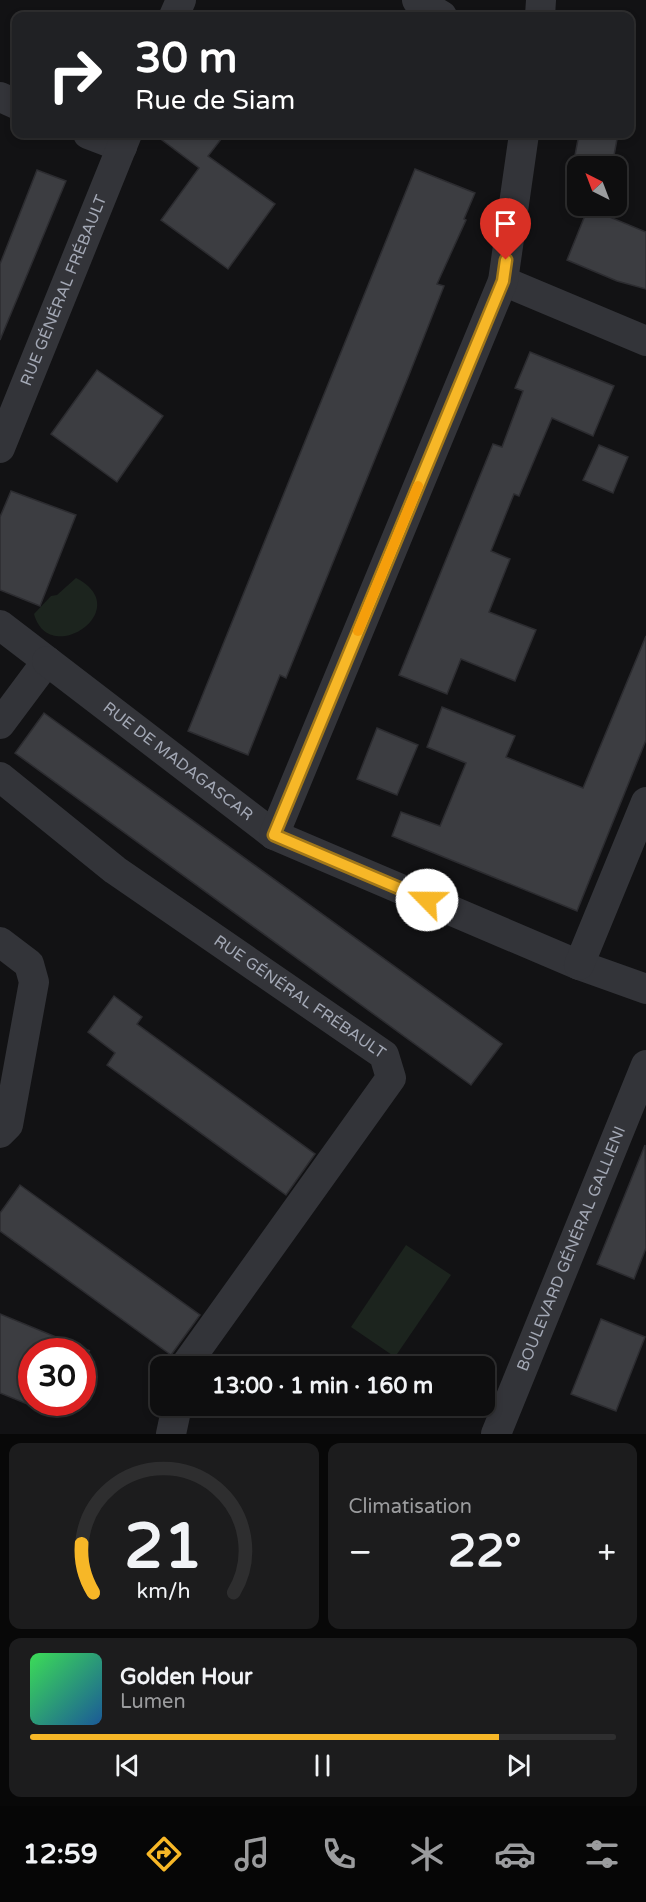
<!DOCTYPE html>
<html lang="fr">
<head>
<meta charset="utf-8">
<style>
	:root { --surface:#0e0e0f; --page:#1c1c1d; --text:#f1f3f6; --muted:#9b9c9e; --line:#2e2e2f; --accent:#f7b727 }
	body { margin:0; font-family:"Varela Round",sans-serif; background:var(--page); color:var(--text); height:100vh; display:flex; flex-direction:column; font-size:22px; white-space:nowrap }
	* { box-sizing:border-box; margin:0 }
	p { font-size:20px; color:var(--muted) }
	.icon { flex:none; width:33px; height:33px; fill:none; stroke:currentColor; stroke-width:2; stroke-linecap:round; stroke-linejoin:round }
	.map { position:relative; height:1434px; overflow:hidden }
	.drawer { display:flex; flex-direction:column; gap:9px; padding:9px; background:#080808; flex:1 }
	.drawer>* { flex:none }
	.top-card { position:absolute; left:12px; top:12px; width:622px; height:126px; border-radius:12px; box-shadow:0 3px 9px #0003,0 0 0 2px var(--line); background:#202124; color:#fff; overflow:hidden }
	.needle { width:39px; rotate:318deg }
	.buttons { position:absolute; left:567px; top:156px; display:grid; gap:12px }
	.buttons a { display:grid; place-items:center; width:60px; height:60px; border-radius:12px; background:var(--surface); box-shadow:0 3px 9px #0003,0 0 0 2px var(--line); font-size:30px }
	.speed { position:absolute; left:18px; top:1338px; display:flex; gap:12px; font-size:30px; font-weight:700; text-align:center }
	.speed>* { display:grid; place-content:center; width:78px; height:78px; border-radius:50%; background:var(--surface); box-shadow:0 3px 9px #0003,0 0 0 2px var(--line); line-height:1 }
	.speed .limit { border:9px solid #d22; background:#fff; color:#111 }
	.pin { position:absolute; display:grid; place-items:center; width:51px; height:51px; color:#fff; margin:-62px -26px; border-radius:50% 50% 50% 0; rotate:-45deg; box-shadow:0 0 6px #0007 }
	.pin .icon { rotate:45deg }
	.me { position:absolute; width:66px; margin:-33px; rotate:293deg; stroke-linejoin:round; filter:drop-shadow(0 0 4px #0008) }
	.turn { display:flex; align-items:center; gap:21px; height:126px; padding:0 24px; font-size:27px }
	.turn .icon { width:78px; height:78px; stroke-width:2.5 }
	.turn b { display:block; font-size:42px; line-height:51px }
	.big { font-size:45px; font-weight:800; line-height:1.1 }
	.drawer .widget { flex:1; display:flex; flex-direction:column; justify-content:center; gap:9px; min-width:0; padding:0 21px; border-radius:12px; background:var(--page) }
	.drawer .dial { align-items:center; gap:0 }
	.dial svg { height:156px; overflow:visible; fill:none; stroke:var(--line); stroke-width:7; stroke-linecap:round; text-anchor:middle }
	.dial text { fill:var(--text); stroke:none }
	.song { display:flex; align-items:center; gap:18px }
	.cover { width:72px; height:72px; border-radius:9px; background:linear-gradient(135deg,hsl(130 70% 55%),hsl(210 70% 35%)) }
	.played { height:6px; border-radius:3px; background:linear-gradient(90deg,var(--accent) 80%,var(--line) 80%) }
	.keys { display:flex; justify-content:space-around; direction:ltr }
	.heat { display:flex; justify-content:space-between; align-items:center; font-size:33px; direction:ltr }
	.drawer .tiles { flex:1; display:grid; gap:9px; grid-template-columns:1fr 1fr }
	.widget:last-child { grid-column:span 2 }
	.trip { position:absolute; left:150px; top:1356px; width:345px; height:60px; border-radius:12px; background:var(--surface); box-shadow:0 3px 9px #0003,0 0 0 2px var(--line); font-weight:800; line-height:60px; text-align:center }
	.menu { display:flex; height:96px; justify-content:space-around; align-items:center; background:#060606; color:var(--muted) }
	.menu .icon { width:42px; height:42px }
	.menu .on { color:var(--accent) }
	.menu b { font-size:27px; color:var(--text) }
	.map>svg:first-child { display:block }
</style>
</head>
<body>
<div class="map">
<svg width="646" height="1434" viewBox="0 0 646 1434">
	<rect width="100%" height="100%" fill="#121214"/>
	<g fill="#1c241e">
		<path d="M 76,578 C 137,609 49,669 34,614 L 51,596 L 57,595 Z"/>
		<polygon points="406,1245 451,1275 395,1357 351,1327"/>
	</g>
	<g fill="#3c3d41" stroke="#2c2c30" stroke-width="1.5">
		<polygon points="154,134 225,134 208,156 275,204 228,269 161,220 199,168"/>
		<polygon points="579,134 618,134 612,166 573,166"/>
		<polygon points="415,169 475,193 464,219 466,220 437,284 444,286 409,375 286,678 280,675 248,755 188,731"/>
		<polygon points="37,170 66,181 0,340 0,264"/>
		<polygon points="588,208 646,232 646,289 617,281 567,260"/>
		<polygon points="530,352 614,386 593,436 552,418 519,496 514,494 491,551 510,559 489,612 536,630 515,681 461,659 447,694 399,675 493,444 502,447 523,391 515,388"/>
		<polygon points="97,370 163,416 117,482 51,434"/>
		<polygon points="599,445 628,457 613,493 583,480"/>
		<polygon points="11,491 76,515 40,606 0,590 0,517"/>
		<polygon points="646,636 646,740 577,911 392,836 401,812 440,826 466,763 427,747 442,707 515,736 506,757 583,788"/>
		<polygon points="44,713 502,1044 471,1085 15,753"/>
		<polygon points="377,728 418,745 397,795 357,779"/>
		<polygon points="114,996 142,1017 137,1024 315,1154 286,1195 107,1065 115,1053 88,1032"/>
		<polygon points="645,1145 646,1248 634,1279 597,1264"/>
		<polygon points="20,1185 200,1315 171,1355 0,1231 0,1213"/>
		<polygon points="0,1314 90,1351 32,1352 32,1406 0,1393"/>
		<polygon points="601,1319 645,1337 616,1411 571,1394"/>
	</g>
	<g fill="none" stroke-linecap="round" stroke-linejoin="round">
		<g stroke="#333439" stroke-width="30">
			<polyline points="417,0 442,16"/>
			<polyline points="174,16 181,0"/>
			<polyline points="540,16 541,0"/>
			<polyline points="0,97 16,104"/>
			<polyline points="88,134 122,147"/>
			<polyline points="503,281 646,341"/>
			<path id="s1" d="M 0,448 L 127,134"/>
			<polyline points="0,625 47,661 0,724"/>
			<path id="s2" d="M 47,661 L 274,835 L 579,965 L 646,989"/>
			<path id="s3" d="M 0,777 L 115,870 L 384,1055 L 391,1078 L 185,1366"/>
			<polyline points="274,835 503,281 524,134"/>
			<polyline points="0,942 29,964 34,982 8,1125 0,1133"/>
			<polyline points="579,965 646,802"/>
			<polyline points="171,1434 177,1406"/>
			<path id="s4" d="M 496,1434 L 646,1065"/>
		</g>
	</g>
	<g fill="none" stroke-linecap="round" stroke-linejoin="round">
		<g stroke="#a17719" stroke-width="15">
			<polyline id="route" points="427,900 274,835 503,281 506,260"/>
		</g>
		<use href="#route" stroke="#f7b727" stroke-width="10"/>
		<polyline stroke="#f59e0b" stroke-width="10" points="358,631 418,486"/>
	</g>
	<g text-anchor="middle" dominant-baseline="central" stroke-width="6" stroke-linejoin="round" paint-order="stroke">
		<g font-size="16" fill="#a3a8b5" stroke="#0d0d0f">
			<text stroke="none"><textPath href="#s1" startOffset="170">RUE GÉNÉRAL FRÉBAULT</textPath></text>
			<text stroke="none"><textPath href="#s2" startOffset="165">RUE DE MADAGASCAR</textPath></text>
			<text stroke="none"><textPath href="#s3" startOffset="372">RUE GÉNÉRAL FRÉBAULT</textPath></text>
			<text stroke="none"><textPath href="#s4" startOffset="200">BOULEVARD GÉNÉRAL GALLIENI</textPath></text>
		</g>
	</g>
</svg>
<div class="buttons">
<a><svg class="needle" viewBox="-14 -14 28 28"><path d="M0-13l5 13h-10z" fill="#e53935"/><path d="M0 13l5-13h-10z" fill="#9b9c9e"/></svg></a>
</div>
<div class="speed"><div class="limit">30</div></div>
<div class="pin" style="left:506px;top:260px;background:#d93025"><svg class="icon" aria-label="arrive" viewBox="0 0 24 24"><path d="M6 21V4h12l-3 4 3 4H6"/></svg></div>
<svg class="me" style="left:427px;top:900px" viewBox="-20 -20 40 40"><circle r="19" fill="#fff"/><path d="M0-13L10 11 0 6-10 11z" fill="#f7b727"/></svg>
<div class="trip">13:00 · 1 min · 160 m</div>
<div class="top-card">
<div class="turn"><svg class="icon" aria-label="right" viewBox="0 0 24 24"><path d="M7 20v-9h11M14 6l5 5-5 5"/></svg><div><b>30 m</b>Rue de Siam</div></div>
</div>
</div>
<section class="drawer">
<div class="tiles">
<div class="widget dial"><svg viewBox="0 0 100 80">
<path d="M14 69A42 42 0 1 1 86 69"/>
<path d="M14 69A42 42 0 0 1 8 44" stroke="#f7b727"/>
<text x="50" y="56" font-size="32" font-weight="700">21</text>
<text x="50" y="72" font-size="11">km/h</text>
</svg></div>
<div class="widget"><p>Climatisation</p>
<div class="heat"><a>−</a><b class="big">22°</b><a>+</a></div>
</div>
<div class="widget">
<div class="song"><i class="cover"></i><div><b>Golden Hour</b><p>Lumen</p></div></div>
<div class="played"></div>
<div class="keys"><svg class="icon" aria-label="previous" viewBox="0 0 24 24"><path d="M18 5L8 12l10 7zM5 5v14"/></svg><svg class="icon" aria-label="pause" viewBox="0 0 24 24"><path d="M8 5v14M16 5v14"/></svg><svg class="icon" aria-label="next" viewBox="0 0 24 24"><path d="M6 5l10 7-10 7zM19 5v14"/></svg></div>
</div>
</div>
</section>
<nav class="menu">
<b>12:59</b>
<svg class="icon on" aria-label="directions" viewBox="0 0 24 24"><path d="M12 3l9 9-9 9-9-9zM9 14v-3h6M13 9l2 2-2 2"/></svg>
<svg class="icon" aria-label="music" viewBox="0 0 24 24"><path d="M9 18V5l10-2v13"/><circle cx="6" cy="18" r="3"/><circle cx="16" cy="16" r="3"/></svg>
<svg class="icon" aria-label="phone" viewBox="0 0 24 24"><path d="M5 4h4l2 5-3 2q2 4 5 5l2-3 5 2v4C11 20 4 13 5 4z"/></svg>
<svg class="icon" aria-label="climate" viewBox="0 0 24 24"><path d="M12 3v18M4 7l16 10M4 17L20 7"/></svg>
<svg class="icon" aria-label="car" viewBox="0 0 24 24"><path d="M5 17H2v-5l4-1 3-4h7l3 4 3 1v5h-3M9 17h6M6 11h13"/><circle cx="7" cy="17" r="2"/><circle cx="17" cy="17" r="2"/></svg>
<svg class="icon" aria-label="filters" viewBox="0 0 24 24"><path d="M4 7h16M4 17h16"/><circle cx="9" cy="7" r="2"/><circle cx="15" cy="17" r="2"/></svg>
</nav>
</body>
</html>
